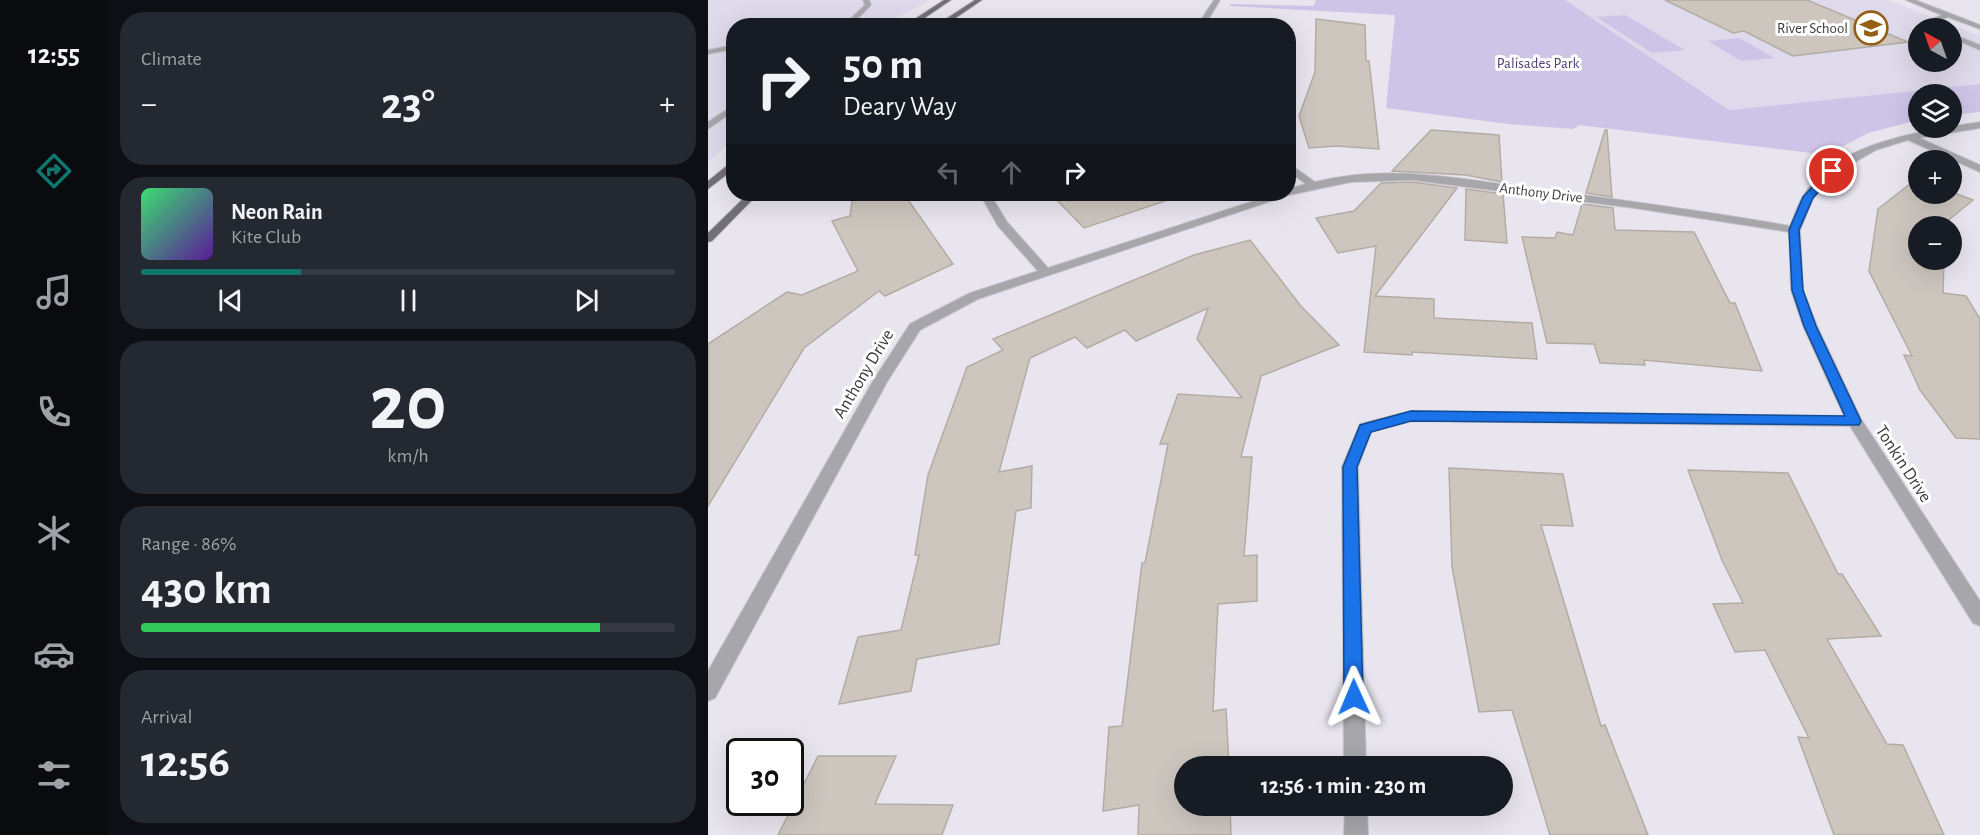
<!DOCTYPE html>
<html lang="en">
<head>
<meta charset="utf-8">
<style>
	:root { --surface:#171b24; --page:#242831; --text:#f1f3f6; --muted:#9ea1a6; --line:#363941; --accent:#0f766e }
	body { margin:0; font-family:"Alegreya Sans",sans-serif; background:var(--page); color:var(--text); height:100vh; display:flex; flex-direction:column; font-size:22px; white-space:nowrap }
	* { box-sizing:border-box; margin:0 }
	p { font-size:20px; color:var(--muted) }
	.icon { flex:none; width:33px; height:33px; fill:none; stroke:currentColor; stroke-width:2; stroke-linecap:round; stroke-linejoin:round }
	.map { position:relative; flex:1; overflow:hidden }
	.sheet { display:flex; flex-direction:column; gap:12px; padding:12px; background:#0d0f14; width:600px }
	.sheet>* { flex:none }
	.top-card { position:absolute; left:18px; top:18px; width:570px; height:183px; border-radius:24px; box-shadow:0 6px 24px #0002; background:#171b24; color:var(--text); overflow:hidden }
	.needle { width:39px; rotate:320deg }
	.buttons { position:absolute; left:1200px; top:18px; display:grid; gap:12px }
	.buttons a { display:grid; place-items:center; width:54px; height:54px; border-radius:50%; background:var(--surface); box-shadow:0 6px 24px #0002; font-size:30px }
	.speed { position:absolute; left:18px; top:738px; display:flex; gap:12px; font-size:30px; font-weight:700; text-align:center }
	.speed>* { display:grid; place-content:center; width:78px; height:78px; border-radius:50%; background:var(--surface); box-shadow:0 6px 24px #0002; line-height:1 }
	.speed .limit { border:3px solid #111; border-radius:9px; background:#fff; color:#111 }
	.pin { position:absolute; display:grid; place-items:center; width:51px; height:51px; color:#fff; margin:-26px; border:3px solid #fff; border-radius:50%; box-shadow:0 2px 6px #0007 }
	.me { position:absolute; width:66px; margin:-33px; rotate:359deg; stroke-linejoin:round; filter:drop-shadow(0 0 4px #0008) }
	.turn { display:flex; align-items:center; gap:21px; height:126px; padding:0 18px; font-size:27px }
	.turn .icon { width:78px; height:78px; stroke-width:2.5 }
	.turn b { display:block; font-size:42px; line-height:51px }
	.lanes { display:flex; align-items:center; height:57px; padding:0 18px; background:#0003; justify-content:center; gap:30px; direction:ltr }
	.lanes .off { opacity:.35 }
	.big { font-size:45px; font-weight:600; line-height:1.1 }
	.sheet .card { flex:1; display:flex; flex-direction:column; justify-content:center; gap:9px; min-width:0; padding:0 21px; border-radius:24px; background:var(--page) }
	.sheet .dial { align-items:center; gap:0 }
	.dial b { font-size:78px; line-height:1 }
	.song { display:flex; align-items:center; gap:18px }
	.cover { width:72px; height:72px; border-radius:9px; background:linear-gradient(135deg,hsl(140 70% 55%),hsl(270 70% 35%)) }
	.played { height:6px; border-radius:3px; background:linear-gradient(90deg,var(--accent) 30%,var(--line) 30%) }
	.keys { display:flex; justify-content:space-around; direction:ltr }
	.heat { display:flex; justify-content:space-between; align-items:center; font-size:33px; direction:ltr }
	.charge { height:9px; border-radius:4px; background:linear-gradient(90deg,#34c759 86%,var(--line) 0) }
	.trip { position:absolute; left:466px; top:756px; width:339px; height:60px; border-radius:30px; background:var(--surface); box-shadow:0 6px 24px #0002; font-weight:600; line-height:60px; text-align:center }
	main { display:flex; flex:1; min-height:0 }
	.tabs { display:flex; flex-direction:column; width:108px; justify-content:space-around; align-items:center; background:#090b0e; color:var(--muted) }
	.tabs .icon { width:42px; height:42px }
	.tabs .selected { color:var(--accent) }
	.tabs b { font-size:27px; color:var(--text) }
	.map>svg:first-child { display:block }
</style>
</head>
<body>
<main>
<nav class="tabs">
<b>12:55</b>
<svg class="icon selected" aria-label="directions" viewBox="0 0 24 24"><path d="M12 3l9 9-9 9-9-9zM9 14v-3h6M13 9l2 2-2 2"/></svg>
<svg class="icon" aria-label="music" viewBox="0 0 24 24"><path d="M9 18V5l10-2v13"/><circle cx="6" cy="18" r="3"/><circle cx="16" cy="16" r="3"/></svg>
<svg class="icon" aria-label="phone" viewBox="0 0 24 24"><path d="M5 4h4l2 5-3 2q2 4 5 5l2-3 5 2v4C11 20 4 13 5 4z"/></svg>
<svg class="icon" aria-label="climate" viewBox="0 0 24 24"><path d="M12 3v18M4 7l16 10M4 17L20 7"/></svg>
<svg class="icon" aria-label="car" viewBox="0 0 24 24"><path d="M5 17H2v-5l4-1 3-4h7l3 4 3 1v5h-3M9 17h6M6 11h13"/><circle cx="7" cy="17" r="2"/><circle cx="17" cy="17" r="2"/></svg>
<svg class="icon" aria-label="filters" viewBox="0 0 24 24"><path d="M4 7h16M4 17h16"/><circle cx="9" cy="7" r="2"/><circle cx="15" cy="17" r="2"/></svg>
</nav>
<section class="sheet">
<div class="card"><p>Climate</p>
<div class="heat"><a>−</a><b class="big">23°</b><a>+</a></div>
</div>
<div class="card">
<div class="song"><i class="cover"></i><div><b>Neon Rain</b><p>Kite Club</p></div></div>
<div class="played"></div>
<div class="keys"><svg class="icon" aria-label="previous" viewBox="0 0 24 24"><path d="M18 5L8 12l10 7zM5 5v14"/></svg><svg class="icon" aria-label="pause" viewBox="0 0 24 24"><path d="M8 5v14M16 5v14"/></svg><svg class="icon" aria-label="next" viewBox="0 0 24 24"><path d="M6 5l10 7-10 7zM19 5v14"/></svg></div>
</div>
<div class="card dial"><b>20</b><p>km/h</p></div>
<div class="card"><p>Range · 86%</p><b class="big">430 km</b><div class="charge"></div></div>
<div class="card"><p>Arrival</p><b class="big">12:56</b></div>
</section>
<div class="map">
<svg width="1272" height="835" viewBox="0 0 1272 835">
	<rect width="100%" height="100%" fill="#e8e5ef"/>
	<g fill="#dfdaeb" fill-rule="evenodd">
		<polygon points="0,0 222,0 175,25 26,26 25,140 0,162"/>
		<path d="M 857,0 L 1180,0 L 1272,36 L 1272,84 L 1021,110 ZM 1210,28 L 1244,28 L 1244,62 L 1210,62 Z"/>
	</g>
	<g fill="#cec4e7">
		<polygon points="608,0 857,0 1021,110 1272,84 1272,112 1244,115 1244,94 1210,94 1210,120 1160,133 1119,155 871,125 865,129 800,124 678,108 687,15 522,6 522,4 606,6"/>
		<polygon points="917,15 977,50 944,53 888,17"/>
		<polygon points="1031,38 1067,58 1033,61 1000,41"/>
	</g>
	<g fill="#cdc6bf" stroke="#b3aca5" stroke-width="1.5">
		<polygon points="957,0 1099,0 1200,42 1085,56 1036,31 1025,33"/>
		<polygon points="608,19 657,25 658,61 661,61 671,149 629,146 601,148 591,116 607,72"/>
		<polygon points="723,130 791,135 794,182 758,175 684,171"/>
		<polygon points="897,130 899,130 904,197 878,193"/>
		<polygon points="1207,180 1210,181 1210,194 1244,192 1265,200 1237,223 1237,226 1210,226 1210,260 1236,260 1235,293 1258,296 1272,319 1272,439 1248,438 1212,390 1196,355 1204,356 1161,271 1170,209"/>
		<polygon points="704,182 749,188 667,296 726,299 726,318 824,323 829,359 704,352 704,355 656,352 668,246 630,253 608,218 646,211 673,183"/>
		<polygon points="758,189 795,194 799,243 757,240"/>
		<polygon points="145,194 196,194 245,264 177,296 171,291 96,348 0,506 0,344 79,292 94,295 150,271 124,221 142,216"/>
		<polygon points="343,194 462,194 463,199 376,228"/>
		<polygon points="874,204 905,208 907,230 986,232 1022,303 1027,303 1054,371 936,360 937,365 892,363 886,344 839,343 814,237 847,238 849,232 865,235"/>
		<polygon points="542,240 592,305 631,345 553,376 533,457 544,457 536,556 549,555 549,601 510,604 505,711 518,709 521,766 477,766 477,806 522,806 523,835 430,835 431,805 395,811 401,727 414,726 434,563 437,563 460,444 452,444 470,394 534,398 489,339 500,308 428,341 417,330 379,348 367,337 322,358 291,472 324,466 323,508 308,511 291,644 209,659 203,691 131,704 150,637 193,630 211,555 207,555 220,475 259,367 295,350 285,339 486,255"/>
		<polygon points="741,468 855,474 865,526 833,525 893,726 897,725 940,835 842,835 804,710 771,712 744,567"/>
		<polygon points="980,470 1080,473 1130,574 1134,574 1173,636 1119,639 1179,744 1195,745 1236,835 1126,835 1090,737 1101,738 1057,650 1027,652 1005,604 1035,603 1014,560"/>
		<polygon points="110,756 188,756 167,804 245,805 234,835 70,835"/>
	</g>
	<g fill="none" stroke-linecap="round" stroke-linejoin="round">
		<g stroke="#c6c3cc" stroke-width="2">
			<g id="minor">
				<polygon points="155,0 161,0 163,5 149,19 234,21 237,23 234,25 145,23 138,25 138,23 157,5"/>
				<polygon points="506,0 512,0 496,26 489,26"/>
				<polygon points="1198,0 1207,0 1272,25 1272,29 1240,17 1227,22 1229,28 1221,28 1222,20 1234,15"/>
				<polygon points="1244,34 1272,45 1272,50 1244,38"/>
				<polygon points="26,45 26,49 0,54 0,50"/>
				<polygon points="26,105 26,111 0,129 0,122"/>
				<path d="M 1272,122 L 1272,128 L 1211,138 L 1272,165 L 1272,172 L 1200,140 L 1168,150 L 1128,173 L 1105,198 L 1092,230 L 1095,290 L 1109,326 L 1153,419 L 1272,601 L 1272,626 L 1265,623 L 1142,426 L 703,421 L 663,432 L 650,467 L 658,766 L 636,766 L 634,467 L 652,424 L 703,411 L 1136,416 L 1095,326 L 1083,290 L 1081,232 L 926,208 L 704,180 L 643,182 L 581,195 L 270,299 L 212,330 L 179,382 L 7,698 L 0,701 L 0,671 L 165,381 L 202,324 L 262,293 L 330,271 L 290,226 L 272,194 L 282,194 L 299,222 L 340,268 L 567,194 L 580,194 L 580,189 L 598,184 L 580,171 L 580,163 L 607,182 C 680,163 757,180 829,189 C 914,200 998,211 1082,226 C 1086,216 1090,205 1095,196 C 1131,140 1213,132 1272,122 Z"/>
				<polygon points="637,806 659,806 660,835 636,835"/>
			</g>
		</g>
		<g stroke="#c6c3cc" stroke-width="2">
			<g id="major">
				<polygon points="236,0 243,0 205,26 196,26"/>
				<polygon points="267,0 274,0 236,26 227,26"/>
				<polygon points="26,160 26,169 0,189 0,181"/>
				<polygon points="40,194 50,194 4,241 0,242 0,233"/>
			</g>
		</g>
		<use href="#minor" fill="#a7a6aa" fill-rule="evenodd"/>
		<use href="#major" fill="#727077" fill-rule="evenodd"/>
	</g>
	<polygon fill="#1a73e8" stroke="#114b97" stroke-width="1.5" points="1121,169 1129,171 1105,198 1091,230 1095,290 1108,326 1153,421 1151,425 703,421 663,432 649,467 655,697 653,704 646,707 639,704 636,697 635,467 652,425 703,411 1137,416 1096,326 1084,290 1081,230 1095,197"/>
	<defs>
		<g id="school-ring" transform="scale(1.725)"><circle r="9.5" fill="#fff" stroke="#945f15" stroke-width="1.5"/><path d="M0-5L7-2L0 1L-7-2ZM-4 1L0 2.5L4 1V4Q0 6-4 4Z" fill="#945f15"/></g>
	</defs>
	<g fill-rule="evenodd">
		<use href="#school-ring" x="1163" y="28"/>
	</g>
	<g text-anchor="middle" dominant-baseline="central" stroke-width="6" stroke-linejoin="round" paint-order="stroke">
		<g font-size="15" fill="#3c3b3e" stroke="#fff" text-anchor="end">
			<text x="1140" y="28">River School</text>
		</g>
		<g font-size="15" fill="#533f77" stroke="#fff">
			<text x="830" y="63">Palisades Park</text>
		</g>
		<g font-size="15" fill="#3c3b3e" stroke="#fff">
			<text transform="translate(833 193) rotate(7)">Anthony Drive</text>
		</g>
		<g font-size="18" fill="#3c3b3e" stroke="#fff">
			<text transform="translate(156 374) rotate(-59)">Anthony Drive</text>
			<text transform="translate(1195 464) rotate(57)">Tonkin Drive</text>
		</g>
	</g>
</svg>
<div class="buttons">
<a><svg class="needle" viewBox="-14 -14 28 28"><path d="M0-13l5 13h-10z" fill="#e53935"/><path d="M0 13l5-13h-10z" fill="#9ea1a6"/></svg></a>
<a><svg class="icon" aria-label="layers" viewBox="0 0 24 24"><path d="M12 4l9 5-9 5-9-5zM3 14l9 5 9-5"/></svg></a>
<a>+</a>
<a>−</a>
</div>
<div class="speed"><div class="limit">30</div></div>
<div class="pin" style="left:1124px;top:171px;background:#d93025"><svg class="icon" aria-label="arrive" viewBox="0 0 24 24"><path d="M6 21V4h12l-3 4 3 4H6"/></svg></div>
<svg class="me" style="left:646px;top:697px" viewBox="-20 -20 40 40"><path d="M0-17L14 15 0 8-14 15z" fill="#1a73e8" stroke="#fff" stroke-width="4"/></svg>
<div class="trip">12:56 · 1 min · 230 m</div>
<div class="top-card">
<div class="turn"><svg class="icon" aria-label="right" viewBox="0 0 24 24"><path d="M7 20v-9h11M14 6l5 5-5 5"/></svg><div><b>50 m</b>Deary Way</div></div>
<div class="lanes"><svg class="icon off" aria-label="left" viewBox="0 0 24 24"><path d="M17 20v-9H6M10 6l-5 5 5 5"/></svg><svg class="icon off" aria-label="ahead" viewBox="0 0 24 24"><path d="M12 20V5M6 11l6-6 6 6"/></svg><svg class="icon" aria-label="right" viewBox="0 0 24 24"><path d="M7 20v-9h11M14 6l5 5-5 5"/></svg></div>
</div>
</div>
</main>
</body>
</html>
